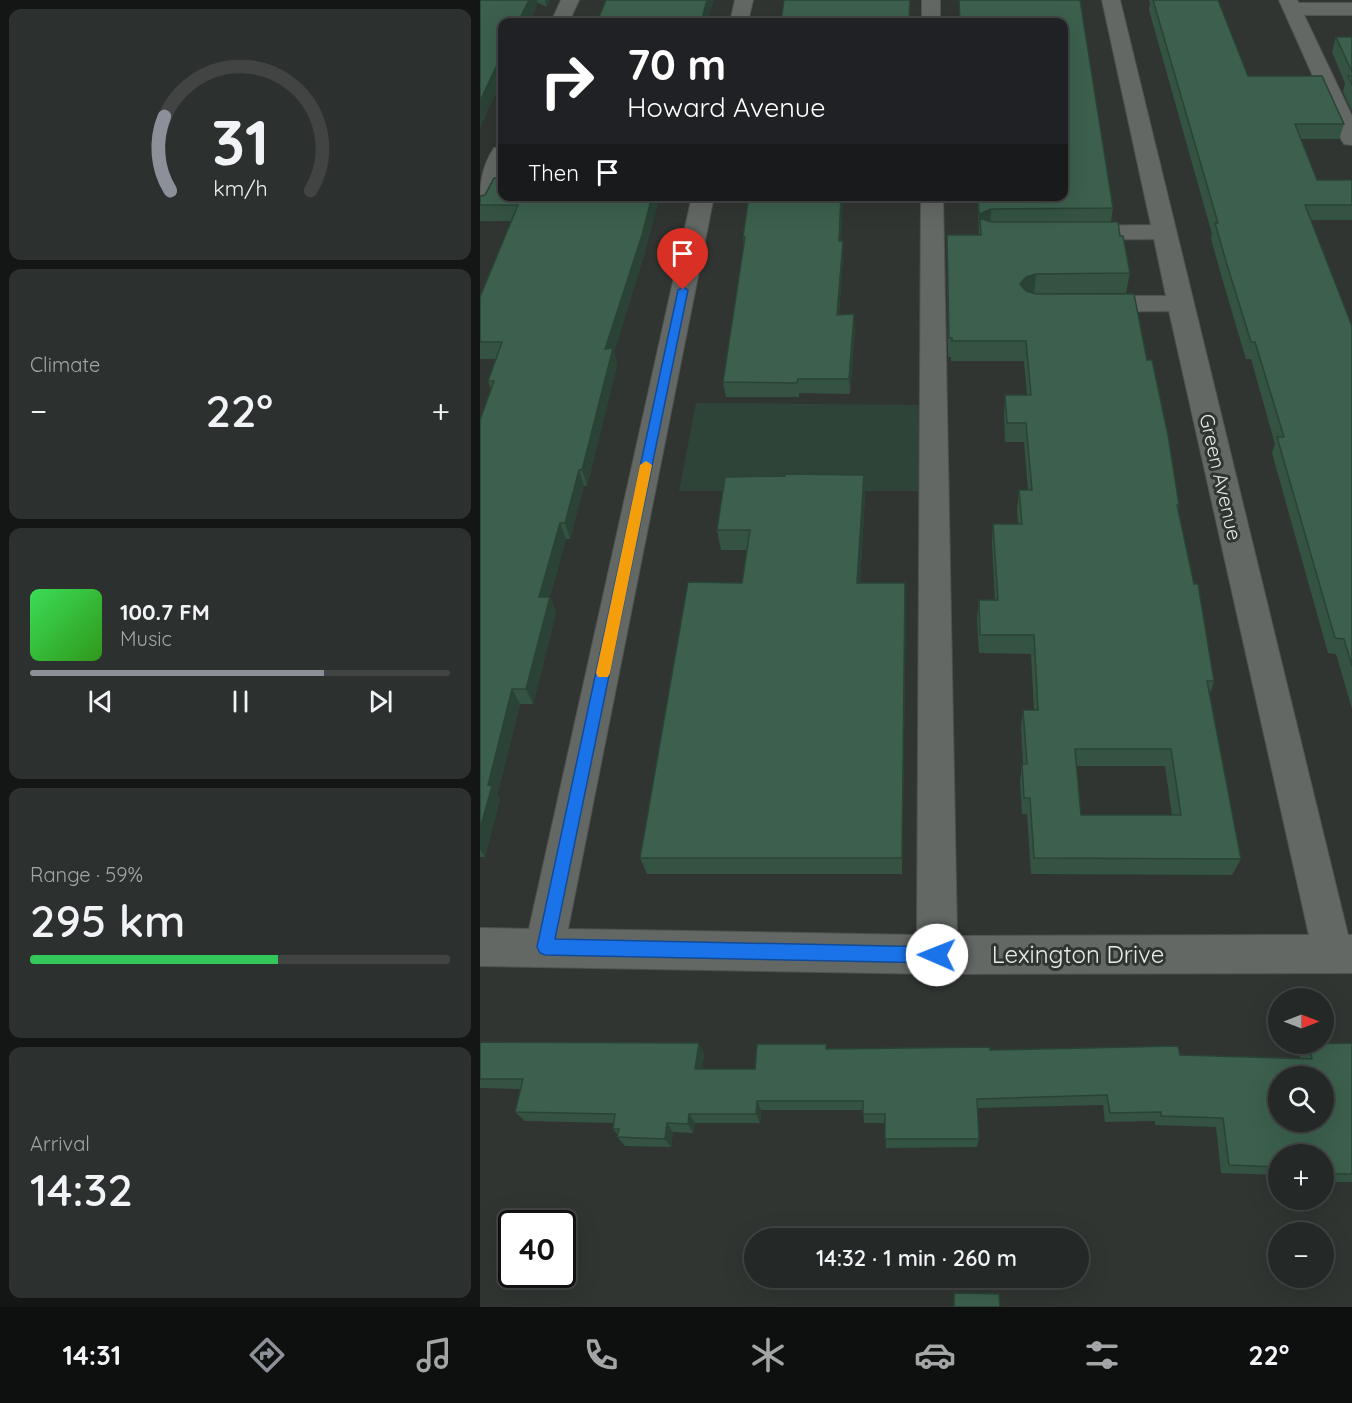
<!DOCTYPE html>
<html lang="en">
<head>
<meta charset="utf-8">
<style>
	:root { --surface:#242826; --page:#2c302e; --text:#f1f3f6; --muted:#a3a6a7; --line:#414443; --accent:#8c9099 }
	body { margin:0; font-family:Quicksand,sans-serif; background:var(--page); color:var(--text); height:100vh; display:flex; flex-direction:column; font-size:22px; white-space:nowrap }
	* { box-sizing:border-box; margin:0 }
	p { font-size:20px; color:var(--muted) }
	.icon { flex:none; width:33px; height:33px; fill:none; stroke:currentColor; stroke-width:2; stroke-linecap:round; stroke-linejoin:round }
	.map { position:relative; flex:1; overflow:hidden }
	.drawer { display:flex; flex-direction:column; gap:9px; padding:9px; background:#141615; width:480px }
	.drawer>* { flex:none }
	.guide { position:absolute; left:18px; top:18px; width:570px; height:183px; border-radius:12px; box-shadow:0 6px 24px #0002,0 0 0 2px var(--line); background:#202124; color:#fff; overflow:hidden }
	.needle { width:39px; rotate:90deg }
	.controls { position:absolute; left:788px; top:988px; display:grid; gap:12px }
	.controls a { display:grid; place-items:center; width:66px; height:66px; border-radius:50%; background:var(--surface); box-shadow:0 6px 24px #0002,0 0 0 2px var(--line); font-size:30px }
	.speed { position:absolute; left:18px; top:1210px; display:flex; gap:12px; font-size:30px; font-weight:700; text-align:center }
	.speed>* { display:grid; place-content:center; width:78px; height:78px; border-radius:50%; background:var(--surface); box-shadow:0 6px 24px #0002,0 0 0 2px var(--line); line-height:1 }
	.speed .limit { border:3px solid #111; border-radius:9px; background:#fff; color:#111 }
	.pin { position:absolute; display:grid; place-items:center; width:51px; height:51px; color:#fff; margin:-62px -26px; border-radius:50% 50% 50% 0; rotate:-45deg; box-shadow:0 0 6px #0007 }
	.pin .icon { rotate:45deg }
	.me { position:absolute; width:66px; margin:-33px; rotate:271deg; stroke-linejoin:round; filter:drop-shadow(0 0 4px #0008) }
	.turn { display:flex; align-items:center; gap:21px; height:126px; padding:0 30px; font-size:27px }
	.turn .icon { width:78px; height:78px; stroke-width:2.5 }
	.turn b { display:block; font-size:42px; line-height:51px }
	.then { display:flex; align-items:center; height:57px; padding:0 30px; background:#0003; gap:12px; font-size:22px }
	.big { font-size:45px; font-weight:600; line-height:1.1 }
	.drawer .card { flex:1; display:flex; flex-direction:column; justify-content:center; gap:9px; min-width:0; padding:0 21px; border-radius:12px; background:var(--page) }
	.drawer .dial { align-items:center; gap:0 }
	.dial svg { height:156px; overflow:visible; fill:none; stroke:var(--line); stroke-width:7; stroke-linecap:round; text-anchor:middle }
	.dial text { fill:var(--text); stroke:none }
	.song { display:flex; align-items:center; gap:18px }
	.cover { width:72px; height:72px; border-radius:9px; background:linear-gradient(135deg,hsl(130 70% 55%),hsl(110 70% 35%)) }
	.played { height:6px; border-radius:3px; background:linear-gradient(90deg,var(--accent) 70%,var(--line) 70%) }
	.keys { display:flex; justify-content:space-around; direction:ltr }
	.heat { display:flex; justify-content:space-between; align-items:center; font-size:33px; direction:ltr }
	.charge { height:9px; border-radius:4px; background:linear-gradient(90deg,#34c759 59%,var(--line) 0) }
	.trip { position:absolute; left:264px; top:1228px; width:345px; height:60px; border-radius:30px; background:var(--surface); box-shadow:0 6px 24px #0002,0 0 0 2px var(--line); font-weight:600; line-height:60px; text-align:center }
	.dock { display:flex; height:96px; justify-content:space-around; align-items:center; background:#0e100f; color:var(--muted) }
	.dock .icon { width:42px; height:42px }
	.dock .on { color:var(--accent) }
	.dock b { font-size:27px; color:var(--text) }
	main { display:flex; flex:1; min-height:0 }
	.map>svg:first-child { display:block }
</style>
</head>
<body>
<main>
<section class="drawer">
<div class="card dial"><svg viewBox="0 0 100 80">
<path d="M14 69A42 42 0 1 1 86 69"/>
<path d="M14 69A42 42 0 0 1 11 31" stroke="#8c9099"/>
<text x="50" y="56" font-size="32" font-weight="700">31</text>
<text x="50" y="72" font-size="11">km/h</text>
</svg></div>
<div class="card"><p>Climate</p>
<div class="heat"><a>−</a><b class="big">22°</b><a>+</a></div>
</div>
<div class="card">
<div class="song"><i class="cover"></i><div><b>100.7 FM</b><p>Music</p></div></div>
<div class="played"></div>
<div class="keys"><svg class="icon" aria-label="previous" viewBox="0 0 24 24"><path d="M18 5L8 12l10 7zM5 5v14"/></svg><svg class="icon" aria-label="pause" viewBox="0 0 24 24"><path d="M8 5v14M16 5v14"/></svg><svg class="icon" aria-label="next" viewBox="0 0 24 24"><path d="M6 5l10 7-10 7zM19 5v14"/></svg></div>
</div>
<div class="card"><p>Range · 59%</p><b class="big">295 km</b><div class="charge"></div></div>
<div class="card"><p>Arrival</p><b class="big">14:32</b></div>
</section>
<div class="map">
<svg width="872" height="1307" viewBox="0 0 872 1307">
	<rect width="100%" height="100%" fill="#303532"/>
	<polygon fill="#2e4438" points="216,403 444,405 438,491 199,491"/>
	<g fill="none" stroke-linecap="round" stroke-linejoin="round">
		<g stroke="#4e5250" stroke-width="2">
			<g id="minor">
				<polygon points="81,0 99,0 89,22 71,22"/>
				<polygon points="255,0 273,0 268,22 250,22"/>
				<rect x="442" y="0" width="18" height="22"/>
				<polygon points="622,0 640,0 868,935 872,935 872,973 457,974 0,966 0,928 49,929 212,196 234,196 88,929 437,935 441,196 463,196 477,936 829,935 689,311 610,312 601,309 597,304 601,299 610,296 686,296 674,239 596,240 588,238 584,233 588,228 596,226 671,225"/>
				<polygon points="799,0 817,0 819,3 872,3 872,15 824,15 872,116 872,145 864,144 861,139"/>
				<path d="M 22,147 C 24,168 21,191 8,210 L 0,212 C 0,188 0,169 14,148 Z"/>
			</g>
		</g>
		<use href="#minor" fill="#636865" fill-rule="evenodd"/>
	</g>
	<g fill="#345342" fill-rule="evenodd">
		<polygon points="0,0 70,0 67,7 58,3 49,22 22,22 22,79 0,127"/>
		<path d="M 304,0 L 430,0 L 429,21 L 479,21 L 479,0 L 600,0 L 633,208 L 631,222 L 640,236 L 650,273 L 646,293 L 554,294 L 667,360 L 699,505 L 698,510 L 734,681 L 730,694 L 761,859 L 752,875 L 551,874 L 547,814 L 542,814 L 540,781 L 542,764 L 543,764 L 541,727 L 543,710 L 554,710 L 551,654 L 499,653 L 497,619 L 499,600 L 515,600 L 512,544 L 513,524 L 538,524 L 537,510 L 539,490 L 548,490 L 544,442 L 525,442 L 524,415 L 525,395 L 547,395 L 544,361 L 471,361 L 471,357 L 468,357 L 467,235 L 499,235 L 497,196 L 584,196 L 584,22 L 301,22 ZM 596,766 L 685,766 L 692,815 L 601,815 Z"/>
		<polygon points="669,0 738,0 768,76 864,124 859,139 821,139 837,180 872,180 872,220 831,220 872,326 872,709 856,654 848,653 792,453 795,444 771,359 766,359 744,285 731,239 732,234 669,10 670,3"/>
		<polygon points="856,37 872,37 872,111 863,92 865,83 852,52"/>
		<polygon points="14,178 165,252 134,352 137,365 107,486 104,486 90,539 86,539 70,597 76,612 53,704 40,704 17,795 20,799 5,857 0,857 0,420 11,389 8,381 16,359 0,359 0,297 32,221 0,221 0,196 5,195"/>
		<polygon points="269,196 363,196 361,241 363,241 363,255 359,315 375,329 370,394 319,393 319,397 246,397 243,382 264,246 263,237"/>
		<polygon points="384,475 385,495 380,583 426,602 422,874 167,874 160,858 262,583 267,550 241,550 237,530"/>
		<polygon points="0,1042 224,1054 222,1069 275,1069 347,1049 510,1050 820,1058 819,1054 828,1044 872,1043 872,1182 843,1182 843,1155 798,1155 798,1175 741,1173 736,1127 675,1125 675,1121 625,1122 623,1105 497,1108 499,1139 497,1147 406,1148 405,1123 384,1123 383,1110 281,1110 280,1123 215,1123 213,1133 193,1132 191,1147 145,1146 137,1137 138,1135 133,1129 134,1123 45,1121 35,1112 40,1089 0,1088"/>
	</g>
	<g fill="#2a4336">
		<polygon points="49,0 57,0 58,3 49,22 38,22"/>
		<polygon points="65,0 70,0 67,7"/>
		<polygon points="227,0 234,0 227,22 221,22"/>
		<polygon points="22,54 22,79 0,127 0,101"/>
		<polygon points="172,196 180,196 165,252 134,352 137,365 107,486 102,470 125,349"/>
		<polygon points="361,196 363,196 360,255 359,241"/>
		<polygon points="511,209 510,224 500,218 499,228 498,229 499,214"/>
		<polygon points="363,241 363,255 358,329 357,315"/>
		<polygon points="556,274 554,294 544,297 540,284 546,277"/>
		<polygon points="374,314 375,329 370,394 369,379"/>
		<polygon points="99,470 104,486 90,539 85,523"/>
		<polygon points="384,475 385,495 379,602 377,583"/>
		<polygon points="80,523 86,539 66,612 59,597"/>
		<polygon points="425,583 426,602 422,874 422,858"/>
		<polygon points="70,597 76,612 53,704 46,689"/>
		<polygon points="32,689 40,704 17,795 20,799 5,857 0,849 0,829 8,785"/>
		<polygon points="219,1043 224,1054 221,1078 215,1069"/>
		<polygon points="277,1101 281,1110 280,1123 276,1114"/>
		<polygon points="209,1114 215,1123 213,1133 208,1124"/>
		<polygon points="187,1123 193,1132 191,1147 185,1139"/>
	</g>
	<g fill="#3c604d" stroke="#2a4336" stroke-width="1.5" fill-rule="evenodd">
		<polygon points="0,0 49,0 38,22 22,22 22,54 0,101"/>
		<polygon points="126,0 227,0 221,22 117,22"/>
		<polygon points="304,0 430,0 429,21 480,21 479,0 600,0 633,208 511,209 499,214 498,196 584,196 584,22 301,22"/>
		<polygon points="673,0 738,0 768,76 842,76 864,124 815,124 837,180 872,180 872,205 825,205 872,326 872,666 864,639 855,638 797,437 804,437 775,342 771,342 748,268 735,223 738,223"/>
		<polygon points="856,37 872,37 872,72"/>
		<polygon points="868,76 872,76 872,85"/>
		<polygon points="22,168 22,196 172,196 162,235 125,349 133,348 102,470 99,470 85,523 80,523 59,597 70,597 46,689 32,689 8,785 12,786 0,829 0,420 14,381 8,381 22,342 0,342 0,297 38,205 0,205 0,196 5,195 14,178 18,178"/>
		<polygon points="269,196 361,196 359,241 363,241 357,315 374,314 369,379 318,379 317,383 243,382 265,237 263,237"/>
		<path d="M 500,218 L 511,222 L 638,222 L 640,236 L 643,236 L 650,273 L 556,274 L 546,277 L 540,284 L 546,291 L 556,294 L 654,294 L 667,360 L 672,360 L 688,435 L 699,505 L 697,505 L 714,584 L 718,584 L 734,681 L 727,681 L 761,859 L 554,858 L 550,798 L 544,798 L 542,764 L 547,764 L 543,710 L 558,710 L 554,635 L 500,635 L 499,600 L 518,600 L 513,524 L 542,524 L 539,490 L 552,490 L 546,423 L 527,423 L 525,395 L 551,395 L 546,341 L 472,341 L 472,338 L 469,338 L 467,235 L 501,235 ZM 595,749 L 691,749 L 701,815 L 601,815 Z"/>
		<polygon points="305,474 384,475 377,583 425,583 422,858 160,858 208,582 262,583 270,530 237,530 245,477 305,476"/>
		<path d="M 0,1042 L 219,1043 L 215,1069 L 275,1069 L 277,1044 L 346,1044 L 346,1049 L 510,1047 L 510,1050 L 698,1046 L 700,1055 L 832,1059 L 829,1044 L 872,1043 L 872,1174 L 843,1174 L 843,1155 L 798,1155 L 798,1167 L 749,1165 L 743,1118 L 681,1116 L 681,1112 L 630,1113 L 627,1095 L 497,1099 L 499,1139 L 405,1139 L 405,1114 L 383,1114 L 383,1101 L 277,1101 L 276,1114 L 209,1114 L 208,1124 L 187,1123 L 185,1139 L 137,1137 L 139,1129 L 133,1129 L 135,1114 L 35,1112 L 43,1079 L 0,1079 ZM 798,1077 L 843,1077 L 843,1122 L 798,1122 Z"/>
		<polygon points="474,1293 519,1294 520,1307 474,1307"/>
	</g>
	<polygon fill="#1a73e8" stroke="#114b97" stroke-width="1.5" points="203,287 208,290 75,939 457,947 463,949 465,955 463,961 457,963 65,955 60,953 57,947 198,290"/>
	<polygon fill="#f59e0b" points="166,461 172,465 130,673 128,677 118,677 116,673 160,465"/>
	<g text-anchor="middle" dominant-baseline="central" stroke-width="6" stroke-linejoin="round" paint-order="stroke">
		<g font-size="20" fill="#e7eae8" stroke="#303532">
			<text transform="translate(741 477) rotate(77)">Green Avenue</text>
		</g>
		<g font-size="24" fill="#e7eae8" stroke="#303532">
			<text x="598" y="954">Lexington Drive</text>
		</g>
	</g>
</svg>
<div class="controls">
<a><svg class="needle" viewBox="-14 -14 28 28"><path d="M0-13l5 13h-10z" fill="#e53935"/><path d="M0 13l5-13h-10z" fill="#a3a6a7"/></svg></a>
<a><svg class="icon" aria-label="search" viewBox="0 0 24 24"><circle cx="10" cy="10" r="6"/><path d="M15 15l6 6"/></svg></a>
<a>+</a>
<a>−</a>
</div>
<div class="speed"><div class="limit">40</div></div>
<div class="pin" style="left:203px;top:290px;background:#d93025"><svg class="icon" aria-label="arrive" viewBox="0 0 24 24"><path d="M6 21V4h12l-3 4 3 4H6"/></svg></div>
<svg class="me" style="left:457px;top:955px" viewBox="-20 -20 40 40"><circle r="19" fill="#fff"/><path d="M0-13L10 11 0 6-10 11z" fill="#1a73e8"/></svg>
<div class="trip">14:32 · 1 min · 260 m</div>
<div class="guide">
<div class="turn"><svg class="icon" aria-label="right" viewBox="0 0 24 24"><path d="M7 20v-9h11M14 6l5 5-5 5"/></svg><div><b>70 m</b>Howard Avenue</div></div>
<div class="then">Then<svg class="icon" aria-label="arrive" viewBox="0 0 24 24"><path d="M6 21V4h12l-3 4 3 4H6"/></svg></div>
</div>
</div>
</main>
<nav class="dock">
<b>14:31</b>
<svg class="icon on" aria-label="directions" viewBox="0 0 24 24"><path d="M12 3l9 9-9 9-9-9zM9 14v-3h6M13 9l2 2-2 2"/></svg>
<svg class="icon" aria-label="music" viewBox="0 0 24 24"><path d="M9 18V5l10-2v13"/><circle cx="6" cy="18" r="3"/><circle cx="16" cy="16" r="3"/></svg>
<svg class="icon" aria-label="phone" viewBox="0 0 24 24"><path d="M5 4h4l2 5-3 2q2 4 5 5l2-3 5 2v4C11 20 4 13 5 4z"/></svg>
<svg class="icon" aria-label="climate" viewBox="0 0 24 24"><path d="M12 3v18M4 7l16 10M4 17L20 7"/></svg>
<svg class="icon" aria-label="car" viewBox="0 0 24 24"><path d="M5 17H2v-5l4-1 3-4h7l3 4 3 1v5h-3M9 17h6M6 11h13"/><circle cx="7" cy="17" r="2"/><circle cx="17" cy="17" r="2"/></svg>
<svg class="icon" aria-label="filters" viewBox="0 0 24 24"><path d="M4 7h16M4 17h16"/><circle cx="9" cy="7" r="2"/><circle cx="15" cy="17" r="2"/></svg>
<b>22°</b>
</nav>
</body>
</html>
